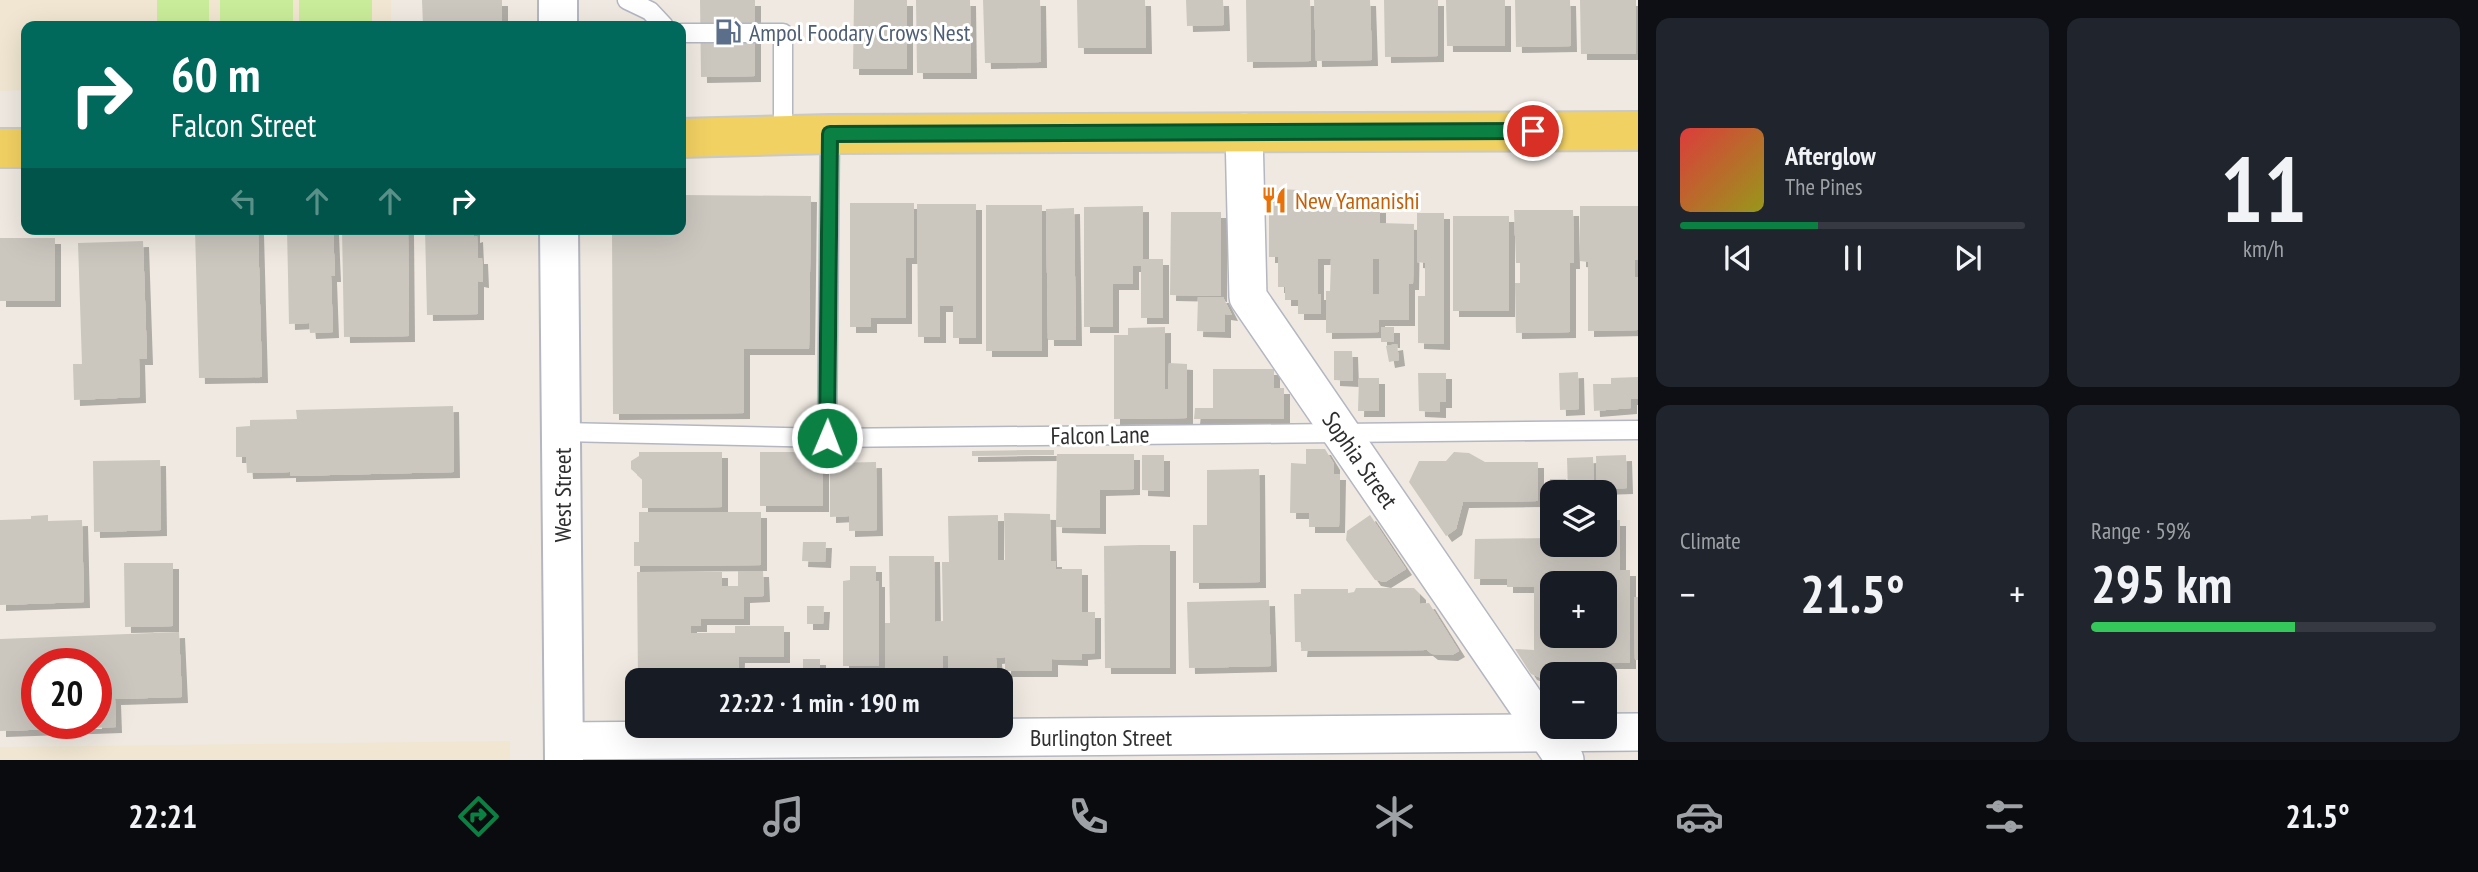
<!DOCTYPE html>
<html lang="en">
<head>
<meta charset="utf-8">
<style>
	:root { --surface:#171b24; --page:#20242c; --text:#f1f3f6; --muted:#9ea1a6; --line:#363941; --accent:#0b8043 }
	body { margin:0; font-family:"PT Sans Narrow",sans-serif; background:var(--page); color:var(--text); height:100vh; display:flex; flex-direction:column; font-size:26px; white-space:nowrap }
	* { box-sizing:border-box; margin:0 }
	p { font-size:23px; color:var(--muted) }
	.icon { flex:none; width:38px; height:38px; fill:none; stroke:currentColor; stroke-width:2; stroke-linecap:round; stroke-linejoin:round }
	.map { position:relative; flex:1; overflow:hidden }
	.drawer { display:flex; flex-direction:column; gap:18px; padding:18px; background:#0d0f14; width:840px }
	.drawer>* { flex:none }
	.banner { position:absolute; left:21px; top:21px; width:665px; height:214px; border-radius:14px; box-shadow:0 7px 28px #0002; background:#00695c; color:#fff; overflow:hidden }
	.buttons { position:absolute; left:1540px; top:480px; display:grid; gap:14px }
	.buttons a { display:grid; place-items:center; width:77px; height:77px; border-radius:14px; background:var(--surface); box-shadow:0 7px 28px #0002; font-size:35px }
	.speed { position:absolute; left:21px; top:648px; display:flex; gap:14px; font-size:35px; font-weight:700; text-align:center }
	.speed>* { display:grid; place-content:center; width:91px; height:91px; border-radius:50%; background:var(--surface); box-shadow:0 7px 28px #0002; line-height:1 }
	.speed .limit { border:10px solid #d22; background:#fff; color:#111 }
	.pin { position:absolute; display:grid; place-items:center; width:60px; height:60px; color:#fff; margin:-30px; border:4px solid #fff; border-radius:50%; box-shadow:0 2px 7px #0007 }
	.me { position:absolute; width:77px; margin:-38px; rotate:1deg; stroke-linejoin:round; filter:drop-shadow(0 0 5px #0008) }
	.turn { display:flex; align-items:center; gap:24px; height:147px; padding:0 35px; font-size:32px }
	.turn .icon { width:91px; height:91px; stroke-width:2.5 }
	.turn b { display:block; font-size:49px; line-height:60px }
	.lanes { display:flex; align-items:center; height:66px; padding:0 35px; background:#0003; justify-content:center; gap:35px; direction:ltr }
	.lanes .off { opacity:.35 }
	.big { font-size:52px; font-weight:700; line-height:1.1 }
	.drawer .card { flex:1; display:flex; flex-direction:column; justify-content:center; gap:10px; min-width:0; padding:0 24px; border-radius:14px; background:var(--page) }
	.drawer .dial { align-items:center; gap:0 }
	.dial b { font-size:91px; line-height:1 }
	.song { display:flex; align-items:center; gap:21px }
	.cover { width:84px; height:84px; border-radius:10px; background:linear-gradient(135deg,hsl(0 70% 55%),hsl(60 70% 35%)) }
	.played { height:7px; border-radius:4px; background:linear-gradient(90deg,var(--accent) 40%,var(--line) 40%) }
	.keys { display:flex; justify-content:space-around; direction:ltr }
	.heat { display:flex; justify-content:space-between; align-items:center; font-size:38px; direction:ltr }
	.charge { height:10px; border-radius:5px; background:linear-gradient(90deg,#34c759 59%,var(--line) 0) }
	.drawer .tiles { flex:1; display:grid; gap:18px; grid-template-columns:repeat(2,1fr) }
	.trip { position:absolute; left:625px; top:668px; width:388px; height:70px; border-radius:14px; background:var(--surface); box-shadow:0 7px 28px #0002; font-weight:700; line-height:70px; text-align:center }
	.tab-bar { display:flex; height:112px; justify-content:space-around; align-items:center; background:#090b0e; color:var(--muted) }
	.tab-bar .icon { width:49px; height:49px }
	.tab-bar .selected { color:var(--accent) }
	.tab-bar b { font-size:32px; color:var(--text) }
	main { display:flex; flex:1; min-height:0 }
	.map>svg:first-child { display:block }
</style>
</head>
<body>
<main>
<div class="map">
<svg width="1638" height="760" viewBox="0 0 1638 760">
	<defs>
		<filter id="shadow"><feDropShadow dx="6" dy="6" stdDeviation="0" flood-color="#0004"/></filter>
	</defs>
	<rect width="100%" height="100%" fill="#efe9e1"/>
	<g fill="#f0e6d1">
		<polygon points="0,0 391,0 391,26 26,26 26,90 0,91"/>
		<polygon points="510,741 510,760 0,760 0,747"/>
	</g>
	<g fill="#c9ec9a">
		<rect x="157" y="0" width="52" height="26"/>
		<rect x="220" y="0" width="73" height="26"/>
		<rect x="299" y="0" width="73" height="26"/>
	</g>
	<g fill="#cbc7bf" fill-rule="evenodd" filter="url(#shadow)">
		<polygon points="422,0 502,0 502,26 423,26"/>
		<polygon points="700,0 755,0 755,76 701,77"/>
		<polygon points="854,0 907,0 907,69 853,69"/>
		<polygon points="916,0 970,0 971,73 917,73"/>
		<polygon points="983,0 1040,0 1041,62 985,63"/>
		<polygon points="1077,0 1145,0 1146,48 1078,48"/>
		<polygon points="1186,0 1223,0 1224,25 1187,26"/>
		<polygon points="1246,0 1310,0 1311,61 1247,62"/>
		<polygon points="1314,0 1370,0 1372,60 1316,61"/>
		<polygon points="1384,0 1438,0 1438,56 1385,57"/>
		<polygon points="1446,0 1505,0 1505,46 1447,46"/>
		<polygon points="1515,0 1570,0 1571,46 1516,47"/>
		<polygon points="1580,0 1636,0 1636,54 1581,54"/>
		<path d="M 1279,189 L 1299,190 L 1298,207 L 1380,207 L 1380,223 L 1414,224 L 1413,284 L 1409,284 L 1409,320 L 1379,320 L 1379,332 L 1326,333 L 1326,291 L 1330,291 L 1331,259 L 1318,259 L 1318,294 L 1321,294 L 1321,314 L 1298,314 L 1298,300 L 1285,300 L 1285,287 L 1278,287 L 1278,257 L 1269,257 L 1269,198 ZM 1373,259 L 1379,259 L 1379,294 L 1373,294 Z"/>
		<polygon points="681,195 811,196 809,349 744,349 744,413 613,414 612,229 681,229"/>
		<polygon points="850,203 914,203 914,258 906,258 906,318 871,318 871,327 850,327"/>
		<polygon points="917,204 976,204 976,338 953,338 953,306 940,306 940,337 918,337"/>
		<rect x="986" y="205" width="56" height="146"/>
		<polygon points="1143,206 1143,259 1163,259 1163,318 1141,318 1141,266 1133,266 1133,284 1113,284 1113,327 1084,327 1084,207"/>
		<polygon points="1580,206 1638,206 1638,260 1635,260 1635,277 1638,277 1638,330 1588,331 1588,262 1580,261"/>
		<polygon points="1074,208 1076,340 1048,340 1046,209"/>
		<polygon points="1514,210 1573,210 1574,263 1570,263 1570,332 1516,333 1515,283 1520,283 1520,263 1516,263"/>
		<polygon points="1171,212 1221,212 1221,296 1170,295"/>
		<polygon points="1417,213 1444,213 1444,344 1418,343 1418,296 1425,296 1425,263 1417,262"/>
		<rect x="1453" y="216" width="56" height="95"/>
		<polygon points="195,229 258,229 262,377 199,378"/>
		<polygon points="287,229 333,229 335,276 331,276 333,332 310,333 309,323 289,324"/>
		<polygon points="342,229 408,229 409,336 344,337"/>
		<polygon points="425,229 474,229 474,237 477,236 478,258 482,258 483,282 478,281 478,314 427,315"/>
		<rect x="0" y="238" width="55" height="63"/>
		<polygon points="143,241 147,359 139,359 140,397 74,400 73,364 82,364 78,243"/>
		<polygon points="1198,297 1223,297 1232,315 1225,314 1225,332 1197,331"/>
		<polygon points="1165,327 1165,389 1168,389 1169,363 1187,364 1187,418 1114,419 1114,335 1128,335 1128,328"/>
		<rect x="1381" y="327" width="13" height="15"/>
		<polygon points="1397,344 1399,360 1389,362 1386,346"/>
		<polygon points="1334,351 1352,351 1353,381 1334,380"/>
		<polygon points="1213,369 1274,369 1274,388 1284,388 1284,419 1194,419 1195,408 1213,408"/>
		<polygon points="1578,372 1579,409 1560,410 1559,373"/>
		<polygon points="1418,373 1446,373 1446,402 1440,402 1440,412 1419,411"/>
		<polygon points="1638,377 1638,399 1631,399 1631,408 1594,411 1593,384 1611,384 1611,378"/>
		<polygon points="1359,378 1379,378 1379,411 1358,411"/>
		<polygon points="453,406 454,472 290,476 290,472 247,473 246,457 236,457 236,427 250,426 250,420 297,419 296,410"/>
		<polygon points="1306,449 1325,449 1334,464 1334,474 1340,474 1339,527 1309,527 1309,513 1290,513 1291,463 1306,464"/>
		<polygon points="1027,450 1054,450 1054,455 972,456 972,451"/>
		<polygon points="639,452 722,452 722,507 642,508 642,479 631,469 631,461 639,456"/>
		<rect x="760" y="452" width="63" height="54"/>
		<polygon points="1454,452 1469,453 1485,462 1538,462 1538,501 1463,502 1456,529 1446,536 1409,482 1419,461 1446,461"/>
		<polygon points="1057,454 1134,454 1134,489 1100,490 1100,528 1056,527"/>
		<polygon points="1142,455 1164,455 1164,491 1142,490"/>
		<polygon points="1626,455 1627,488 1597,489 1596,456"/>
		<polygon points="1593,457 1594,492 1568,492 1567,458"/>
		<polygon points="160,460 161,530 94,532 93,461"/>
		<polygon points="876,462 877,530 849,531 849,516 830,517 830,463"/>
		<polygon points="1259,469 1260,582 1193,583 1193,525 1207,525 1207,470"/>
		<rect x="1550" y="479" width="16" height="13"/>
		<polygon points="639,512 761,512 761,565 634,566 634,542 639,542"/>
		<polygon points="1004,513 1050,514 1051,561 1056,561 1056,569 1082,569 1082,612 1095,612 1095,653 1082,654 1082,660 1052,659 1052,671 1005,671 1005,657 996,658 997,672 948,673 948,656 943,656 942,681 924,681 924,674 885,674 885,623 890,623 889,556 934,556 935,622 943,621 942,562 949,562 948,516 998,515 998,560 1005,560"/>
		<polygon points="48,515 48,521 82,520 84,602 0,605 0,520 31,519 31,516"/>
		<polygon points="1370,515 1406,569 1385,582 1375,580 1346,540 1347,531"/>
		<path d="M 1605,520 L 1620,520 L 1620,570 L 1630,570 L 1630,663 L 1568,663 L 1568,674 L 1552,674 L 1552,679 L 1544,679 L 1531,674 L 1515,649 L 1534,650 L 1534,587 L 1507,587 L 1507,579 L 1474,579 L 1475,539 L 1552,538 L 1552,544 L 1566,544 L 1567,550 L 1597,549 L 1597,544 L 1605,544 ZM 1552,583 L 1605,583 L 1605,635 L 1552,635 Z"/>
		<polygon points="803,542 826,542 825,562 802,561"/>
		<polygon points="1140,545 1170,545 1170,668 1105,668 1104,546"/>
		<polygon points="124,563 173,563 173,626 125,627"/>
		<polygon points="850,566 876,566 876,581 879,581 879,666 843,666 843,581 850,580"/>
		<polygon points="738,571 763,571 764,596 744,597 744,619 701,619 701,626 691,626 691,633 735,633 735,626 784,626 784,657 739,657 738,678 638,681 637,572 722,572 722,586 738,586"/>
		<polygon points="1356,588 1414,588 1420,594 1420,604 1429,603 1459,651 1452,655 1432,654 1427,650 1301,651 1302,642 1295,642 1294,594 1301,594 1301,589 1348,589 1348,593 1354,592"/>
		<polygon points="1634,597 1638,597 1638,660 1635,660"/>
		<polygon points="1269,600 1271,666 1189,668 1187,602"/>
		<polygon points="807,606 824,606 823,624 807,624"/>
		<path d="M 179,632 L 182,697 L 115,699 L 116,727 L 0,731 L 0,639 ZM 37,663 L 96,663 L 96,723 L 37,723 Z"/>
		<rect x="803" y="659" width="17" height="22"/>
	</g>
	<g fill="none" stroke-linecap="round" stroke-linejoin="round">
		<g stroke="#b4b7c1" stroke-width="21">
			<g id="service">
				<polyline points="627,0 650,11 664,26"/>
				<polyline points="681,33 783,33 783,135"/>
				<polyline points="562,432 827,438 1638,430"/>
				<polyline points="827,438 830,134"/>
			</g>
		</g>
		<g stroke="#b4b7c1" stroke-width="40">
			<g id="minor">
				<polyline points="1244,132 1248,297 1565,760"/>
				<polyline points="564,741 1638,732"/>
			</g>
		</g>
		<g stroke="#b4b7c1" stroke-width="42">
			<g id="tertiary">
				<polyline points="558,0 558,26"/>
				<polyline points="559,229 564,760"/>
			</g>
		</g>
		<g stroke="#c9c9c9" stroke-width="42">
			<g id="primary">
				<polyline points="681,138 830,134 1638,131"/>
				<polyline points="0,148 26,148"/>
			</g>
		</g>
		<use href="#service" stroke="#fff" stroke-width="18"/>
		<use href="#minor" stroke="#fff" stroke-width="37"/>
		<use href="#tertiary" stroke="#fff" stroke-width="38"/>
		<use href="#primary" stroke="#f2d163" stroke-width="38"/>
	</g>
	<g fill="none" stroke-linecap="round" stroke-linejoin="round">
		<g stroke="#07532c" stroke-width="18">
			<polyline id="route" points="827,438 830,134 1533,131"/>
		</g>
		<use href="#route" stroke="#0b8043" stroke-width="12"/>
	</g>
	<defs>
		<g id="fuel-bare" transform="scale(2.1)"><path d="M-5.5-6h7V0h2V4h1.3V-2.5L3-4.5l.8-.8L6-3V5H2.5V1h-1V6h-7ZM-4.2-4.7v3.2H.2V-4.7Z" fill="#5c6f8a" stroke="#fff" stroke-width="2.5" paint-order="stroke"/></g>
		<g id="restaurant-bare" transform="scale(2.1)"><path d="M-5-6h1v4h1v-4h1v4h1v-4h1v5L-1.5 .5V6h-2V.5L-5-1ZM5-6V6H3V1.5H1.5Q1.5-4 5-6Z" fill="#e8710a" stroke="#fff" stroke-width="2.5" paint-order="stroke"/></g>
	</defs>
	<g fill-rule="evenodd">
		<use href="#fuel-bare" x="728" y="32"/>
		<use href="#restaurant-bare" x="1274" y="200"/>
	</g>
	<g text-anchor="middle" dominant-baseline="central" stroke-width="6" stroke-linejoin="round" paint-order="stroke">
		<g font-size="24" fill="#4e5e75" stroke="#fff" text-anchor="start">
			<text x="749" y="32">Ampol Foodary Crows Nest</text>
		</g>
		<g font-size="24" fill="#c56008" stroke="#fff" text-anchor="start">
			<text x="1295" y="200">New Yamanishi</text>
		</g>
		<g font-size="24" fill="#2e2e2e" stroke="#fff">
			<text transform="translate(1100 435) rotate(-1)">Falcon Lane</text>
			<text transform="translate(1360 460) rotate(55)">Sophia Street</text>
			<text transform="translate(562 495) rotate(-90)">West Street</text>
			<text x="1101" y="737">Burlington Street</text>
		</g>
	</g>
</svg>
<div class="buttons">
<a><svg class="icon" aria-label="layers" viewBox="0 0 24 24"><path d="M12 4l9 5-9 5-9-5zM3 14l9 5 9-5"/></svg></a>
<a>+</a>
<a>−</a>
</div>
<div class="speed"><div class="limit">20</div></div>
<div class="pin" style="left:1533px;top:131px;background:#d93025"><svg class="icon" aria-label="arrive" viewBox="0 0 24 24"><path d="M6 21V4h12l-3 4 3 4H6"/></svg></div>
<svg class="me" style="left:827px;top:438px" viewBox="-20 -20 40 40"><circle r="17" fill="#0b8043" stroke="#fff" stroke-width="3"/><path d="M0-11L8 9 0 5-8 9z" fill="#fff"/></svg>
<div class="trip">22:22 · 1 min · 190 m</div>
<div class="banner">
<div class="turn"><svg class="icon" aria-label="right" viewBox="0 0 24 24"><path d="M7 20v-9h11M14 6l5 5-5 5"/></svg><div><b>60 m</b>Falcon Street</div></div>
<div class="lanes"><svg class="icon off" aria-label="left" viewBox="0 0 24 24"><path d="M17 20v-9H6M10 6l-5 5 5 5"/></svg><svg class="icon off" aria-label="ahead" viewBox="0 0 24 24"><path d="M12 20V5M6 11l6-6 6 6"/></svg><svg class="icon off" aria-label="ahead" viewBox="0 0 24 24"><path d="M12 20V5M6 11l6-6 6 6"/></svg><svg class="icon" aria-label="right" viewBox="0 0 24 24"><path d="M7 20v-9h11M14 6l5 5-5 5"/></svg></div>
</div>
</div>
<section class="drawer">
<div class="tiles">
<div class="card">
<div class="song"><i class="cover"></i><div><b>Afterglow</b><p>The Pines</p></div></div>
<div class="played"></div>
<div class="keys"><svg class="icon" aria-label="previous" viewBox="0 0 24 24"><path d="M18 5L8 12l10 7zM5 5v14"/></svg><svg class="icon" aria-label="pause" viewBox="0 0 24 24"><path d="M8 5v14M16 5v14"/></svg><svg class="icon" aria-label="next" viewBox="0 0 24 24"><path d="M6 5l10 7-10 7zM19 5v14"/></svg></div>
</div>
<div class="card dial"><b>11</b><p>km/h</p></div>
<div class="card"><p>Climate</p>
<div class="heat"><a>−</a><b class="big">21.5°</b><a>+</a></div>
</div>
<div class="card"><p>Range · 59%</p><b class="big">295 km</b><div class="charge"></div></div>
</div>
</section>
</main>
<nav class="tab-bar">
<b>22:21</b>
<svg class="icon selected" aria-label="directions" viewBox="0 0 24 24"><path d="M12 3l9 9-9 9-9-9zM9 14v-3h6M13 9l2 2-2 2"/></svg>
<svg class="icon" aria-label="music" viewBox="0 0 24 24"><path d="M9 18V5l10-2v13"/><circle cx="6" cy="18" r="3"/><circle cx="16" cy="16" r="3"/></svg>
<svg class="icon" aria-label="phone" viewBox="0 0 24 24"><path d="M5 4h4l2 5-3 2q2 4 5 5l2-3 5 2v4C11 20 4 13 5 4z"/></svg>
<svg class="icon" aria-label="climate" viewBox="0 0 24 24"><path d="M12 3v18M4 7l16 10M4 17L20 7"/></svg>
<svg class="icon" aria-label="car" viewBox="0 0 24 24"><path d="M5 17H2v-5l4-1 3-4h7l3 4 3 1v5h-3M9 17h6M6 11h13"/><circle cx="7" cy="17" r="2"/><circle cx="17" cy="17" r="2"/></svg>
<svg class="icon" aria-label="filters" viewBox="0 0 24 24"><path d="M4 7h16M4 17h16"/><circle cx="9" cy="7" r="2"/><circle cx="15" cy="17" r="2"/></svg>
<b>21.5°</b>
</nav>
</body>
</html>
